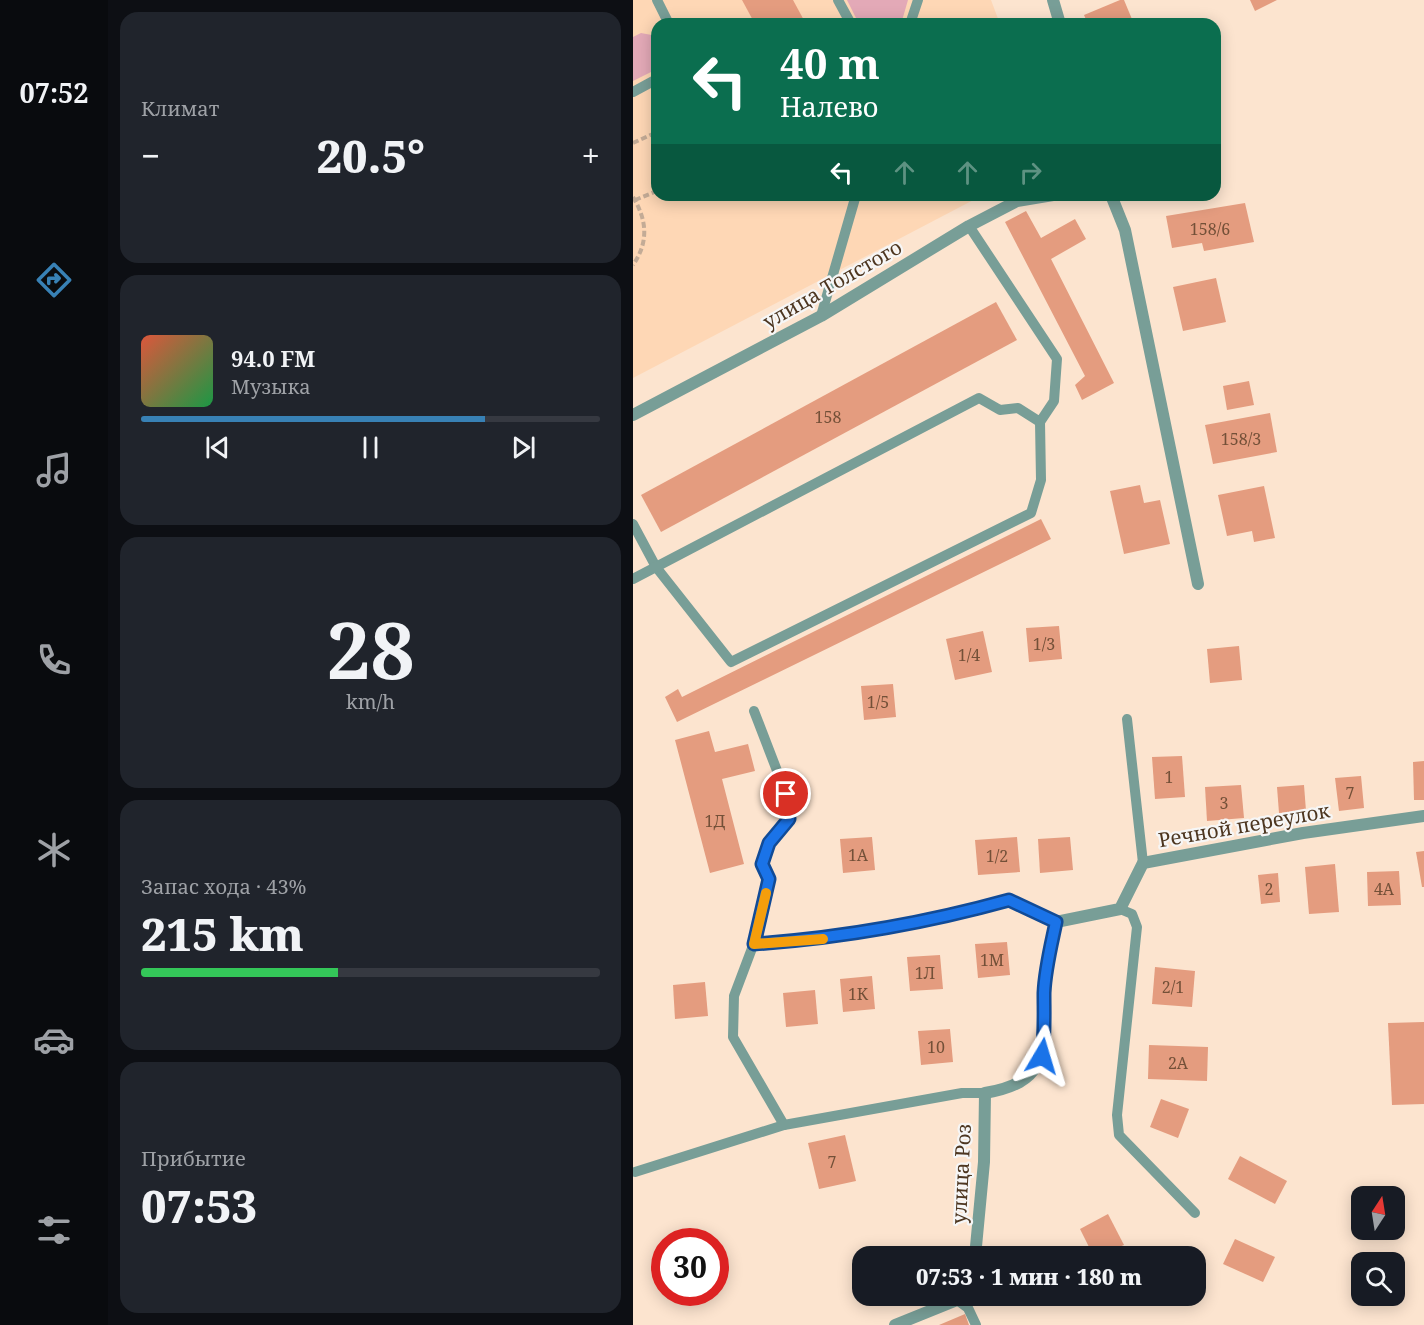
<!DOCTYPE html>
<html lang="ru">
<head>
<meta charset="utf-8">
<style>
	:root { --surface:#171b24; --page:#20242c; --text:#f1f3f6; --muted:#9ea1a6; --line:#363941; --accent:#3881b5 }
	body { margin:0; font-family:"Noto Serif",serif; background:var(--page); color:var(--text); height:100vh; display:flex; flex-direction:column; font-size:22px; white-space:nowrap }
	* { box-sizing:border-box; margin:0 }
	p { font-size:20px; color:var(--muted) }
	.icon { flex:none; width:33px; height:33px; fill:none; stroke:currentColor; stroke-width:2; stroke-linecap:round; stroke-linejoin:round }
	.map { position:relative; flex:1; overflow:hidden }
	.details { display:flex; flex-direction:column; gap:12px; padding:12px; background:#0d0f14; width:525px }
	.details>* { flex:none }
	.banner { position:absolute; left:18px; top:18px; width:570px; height:183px; border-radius:18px; box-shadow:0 3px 15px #0003; background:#0b6e4f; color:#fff; overflow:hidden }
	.needle { width:39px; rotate:12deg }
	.tools { position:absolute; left:718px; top:1186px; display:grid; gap:12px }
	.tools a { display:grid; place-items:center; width:54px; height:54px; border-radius:12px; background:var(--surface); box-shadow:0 3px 15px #0003; font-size:30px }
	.speed { position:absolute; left:18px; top:1228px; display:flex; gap:12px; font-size:30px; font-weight:700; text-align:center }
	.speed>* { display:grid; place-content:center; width:78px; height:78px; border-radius:50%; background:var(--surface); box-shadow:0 3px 15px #0003; line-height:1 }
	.speed .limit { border:9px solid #d22; background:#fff; color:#111 }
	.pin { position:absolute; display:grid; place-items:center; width:51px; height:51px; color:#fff; margin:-26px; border:3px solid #fff; border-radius:50%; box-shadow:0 2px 6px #0007 }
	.me { position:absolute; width:66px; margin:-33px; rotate:7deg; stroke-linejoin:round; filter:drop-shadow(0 0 4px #0008) }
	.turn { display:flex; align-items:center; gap:21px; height:126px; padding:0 30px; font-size:27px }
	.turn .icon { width:78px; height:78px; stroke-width:2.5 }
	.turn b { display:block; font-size:42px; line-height:51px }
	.lanes { display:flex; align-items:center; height:57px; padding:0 30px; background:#0003; justify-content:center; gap:30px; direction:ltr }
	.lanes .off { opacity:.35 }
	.big { font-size:45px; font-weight:800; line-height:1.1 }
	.details .card { flex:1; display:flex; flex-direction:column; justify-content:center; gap:9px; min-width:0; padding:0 21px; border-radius:18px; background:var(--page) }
	.details .dial { align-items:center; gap:0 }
	.dial b { font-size:78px; line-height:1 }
	.song { display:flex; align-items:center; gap:18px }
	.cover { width:72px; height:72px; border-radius:9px; background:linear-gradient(135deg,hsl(10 70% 55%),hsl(140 70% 35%)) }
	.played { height:6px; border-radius:3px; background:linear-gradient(90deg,var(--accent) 75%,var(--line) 75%) }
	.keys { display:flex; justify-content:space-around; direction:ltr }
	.heat { display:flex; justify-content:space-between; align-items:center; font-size:33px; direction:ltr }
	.charge { height:9px; border-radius:4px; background:linear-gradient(90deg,#34c759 43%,var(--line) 0) }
	.trip { position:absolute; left:219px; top:1246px; width:354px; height:60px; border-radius:18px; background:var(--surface); box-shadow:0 3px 15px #0003; font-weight:800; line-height:60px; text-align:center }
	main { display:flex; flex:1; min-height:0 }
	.menu { display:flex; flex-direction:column; width:108px; justify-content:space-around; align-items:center; background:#090b0e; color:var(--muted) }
	.menu .icon { width:42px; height:42px }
	.menu .active { color:var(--accent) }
	.menu b { font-size:27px; color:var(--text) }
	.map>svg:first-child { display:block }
</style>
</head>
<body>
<main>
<nav class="menu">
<b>07:52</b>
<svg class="icon active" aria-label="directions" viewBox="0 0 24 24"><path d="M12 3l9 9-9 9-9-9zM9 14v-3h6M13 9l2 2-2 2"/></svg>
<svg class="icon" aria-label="music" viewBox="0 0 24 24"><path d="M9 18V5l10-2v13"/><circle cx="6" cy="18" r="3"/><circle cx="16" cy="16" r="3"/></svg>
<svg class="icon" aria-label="phone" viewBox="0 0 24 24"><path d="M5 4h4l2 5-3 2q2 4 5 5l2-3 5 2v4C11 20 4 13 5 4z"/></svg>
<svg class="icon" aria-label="climate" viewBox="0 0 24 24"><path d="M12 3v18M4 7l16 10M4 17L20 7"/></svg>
<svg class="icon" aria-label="car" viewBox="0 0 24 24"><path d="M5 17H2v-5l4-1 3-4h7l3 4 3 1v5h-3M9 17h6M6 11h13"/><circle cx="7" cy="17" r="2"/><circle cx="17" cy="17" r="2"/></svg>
<svg class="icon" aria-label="filters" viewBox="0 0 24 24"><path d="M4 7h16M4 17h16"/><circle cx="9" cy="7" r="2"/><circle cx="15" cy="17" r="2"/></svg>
</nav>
<section class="details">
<div class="card"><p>Климат</p>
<div class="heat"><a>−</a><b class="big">20.5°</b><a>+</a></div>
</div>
<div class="card">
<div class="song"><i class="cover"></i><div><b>94.0 FM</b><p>Музыка</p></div></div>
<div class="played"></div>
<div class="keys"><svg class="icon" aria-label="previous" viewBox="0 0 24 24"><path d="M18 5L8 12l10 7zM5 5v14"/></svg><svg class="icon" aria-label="pause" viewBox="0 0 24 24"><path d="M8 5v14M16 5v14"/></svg><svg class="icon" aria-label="next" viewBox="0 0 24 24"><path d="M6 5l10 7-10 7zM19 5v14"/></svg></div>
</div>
<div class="card dial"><b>28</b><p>km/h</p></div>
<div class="card"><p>Запас хода · 43%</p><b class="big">215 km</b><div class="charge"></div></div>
<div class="card"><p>Прибытие</p><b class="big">07:53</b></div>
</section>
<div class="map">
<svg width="791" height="1325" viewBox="0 0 791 1325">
	<rect width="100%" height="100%" fill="#fce4cf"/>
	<polygon fill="#fed7b5" points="0,0 358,0 367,24 24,24 24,195 350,195 0,378"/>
	<g fill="#e3a9b7">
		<polygon points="214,0 275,0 268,24 226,24"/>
		<polygon points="8,33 24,36 24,69 0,81 0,37"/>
	</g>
	<g fill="#e49c7f">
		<polygon points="109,0 160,0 173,24 122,24"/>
		<polygon points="487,0 491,0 501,24 455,24 451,15"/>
		<polygon points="617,0 644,0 622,11"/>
		<polygon points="612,203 621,242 571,251 569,243 539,248 533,216"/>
		<polygon points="393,211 408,238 442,219 453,239 418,259 481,383 449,400 442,385 452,376 372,222"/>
		<polygon points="583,278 593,322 550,331 540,287"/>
		<polygon points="363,302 384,340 28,532 8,495"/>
		<polygon points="616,381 621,405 594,410 590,386"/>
		<polygon points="637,413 644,452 580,464 572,425"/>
		<polygon points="507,485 511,503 527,500 537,544 491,554 477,491"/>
		<polygon points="631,486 642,538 621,542 619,531 594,536 585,495"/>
		<polygon points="408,519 418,539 44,722 32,697 45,689 49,697"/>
		<polygon points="426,626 429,659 396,662 393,628"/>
		<polygon points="350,631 359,672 322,680 313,639"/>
		<polygon points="606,646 609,680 577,683 574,649"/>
		<polygon points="260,684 263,717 231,720 228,686"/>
		<polygon points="76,731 82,752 115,744 122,771 89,779 111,864 77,873 42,740"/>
		<polygon points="549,756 552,797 522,799 519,757"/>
		<polygon points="791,761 791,800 781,800 780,762"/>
		<polygon points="728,776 731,808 706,811 702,778"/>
		<polygon points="608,785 611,818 574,821 572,787"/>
		<polygon points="671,785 673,811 646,813 644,787"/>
		<polygon points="239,837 242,870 210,873 207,839"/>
		<polygon points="384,837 387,872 345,875 342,840"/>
		<polygon points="437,837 440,870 407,873 405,839"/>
		<polygon points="791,851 791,887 789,887 783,852"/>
		<polygon points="702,864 706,912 676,914 672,867"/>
		<polygon points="766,871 768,905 735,906 734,872"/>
		<polygon points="645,873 647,902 628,904 625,875"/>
		<polygon points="374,942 377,975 345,978 342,944"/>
		<polygon points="307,955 310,989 277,991 274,957"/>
		<polygon points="522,967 562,971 559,1007 519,1004"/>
		<polygon points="239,976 242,1009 210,1012 207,979"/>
		<polygon points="72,982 75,1016 42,1019 40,985"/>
		<polygon points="182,990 185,1024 153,1027 150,993"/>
		<polygon points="791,1022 791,1104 759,1105 755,1023"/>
		<polygon points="317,1029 320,1062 288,1065 285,1031"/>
		<polygon points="516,1045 575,1047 574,1081 515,1079"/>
		<polygon points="528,1099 556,1109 545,1138 517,1127"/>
		<polygon points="212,1135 223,1181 186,1189 175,1143"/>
		<polygon points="607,1156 654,1181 642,1204 595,1179"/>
		<polygon points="475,1214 491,1245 461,1257 447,1229"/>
		<polygon points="602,1239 642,1257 630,1282 590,1264"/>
		<polygon points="332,1314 336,1325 306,1325"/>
	</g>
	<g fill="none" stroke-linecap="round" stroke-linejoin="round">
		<g stroke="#c3ab96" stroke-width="4" stroke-dasharray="6 3" stroke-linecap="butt">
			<polyline points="0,143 24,132"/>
			<path d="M 0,197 C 14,220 16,242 0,265"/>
			<polyline points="2,200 24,191"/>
		</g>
		<g stroke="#789e97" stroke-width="10">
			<polyline points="24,0 36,24"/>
			<polyline points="205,0 218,24"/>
			<polyline points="277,24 285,0"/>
			<polyline points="0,92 24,79"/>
			<polyline points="188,316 223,195"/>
			<polyline points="0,524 23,567 98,662 398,513 408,480 407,422"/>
			<polyline points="0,579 346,398 367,410 385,408 407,422 421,401 424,359 336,226"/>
			<polyline points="121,711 153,794 156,819 136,843 129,864 136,878 121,943 101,996 100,1037 151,1125"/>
			<polyline points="494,719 510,863"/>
			<polyline points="487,909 499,914 504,927 484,1115 486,1135 562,1213"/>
			<path d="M 121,943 C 207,938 293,923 377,900 L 423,922"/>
			<polyline points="2,1172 151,1125 329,1093 352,1093"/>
			<polyline points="324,1300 335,1308 343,1325"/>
		</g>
		<g stroke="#789e97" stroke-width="12">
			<polyline points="420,0 427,24"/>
			<polyline points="478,195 492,230 565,584"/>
			<polyline points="0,415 188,316 336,226 384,201 420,195"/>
			<path d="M 342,1257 L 351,1162 L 352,1093 C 417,1082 411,1050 412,995 C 412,970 418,946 423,922 L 487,909 L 510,863 L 670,833 L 791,816"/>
			<polyline points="262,1325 324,1300 326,1296"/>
		</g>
	</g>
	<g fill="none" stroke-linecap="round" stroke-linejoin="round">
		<g stroke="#114b97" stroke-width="15">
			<path id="route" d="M 153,794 L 156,819 L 136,843 L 129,864 L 136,879 L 121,944 C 207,938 293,923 376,900 L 423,922 C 418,946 412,969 411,993 C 411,1015 412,1034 409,1056"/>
		</g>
		<use href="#route" stroke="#1a73e8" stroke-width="10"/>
		<polyline stroke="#f59e0b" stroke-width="10" points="133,893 121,944 190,939"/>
	</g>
	<g text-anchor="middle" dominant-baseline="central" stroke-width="4.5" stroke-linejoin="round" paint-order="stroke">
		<g font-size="16" fill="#735038">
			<text x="577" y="229">158/6</text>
			<text x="195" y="417">158</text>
			<text x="608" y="439">158/3</text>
			<text x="411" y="644">1/3</text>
			<text x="336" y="655">1/4</text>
			<text x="245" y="702">1/5</text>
			<text x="536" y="777">1</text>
			<text x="717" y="793">7</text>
			<text x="591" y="803">3</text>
			<text x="82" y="821">1Д</text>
			<text x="225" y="855">1А</text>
			<text x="364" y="856">1/2</text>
			<text x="636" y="889">2</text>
			<text x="751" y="889">4А</text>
			<text x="359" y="960">1М</text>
			<text x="292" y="973">1Л</text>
			<text x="540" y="987">2/1</text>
			<text x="225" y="994">1К</text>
			<text x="303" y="1047">10</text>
			<text x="545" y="1063">2А</text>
			<text x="199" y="1162">7</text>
		</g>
		<g font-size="20" fill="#4d3620" stroke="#f6f6f6">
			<text transform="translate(199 284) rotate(-30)">улица Толстого</text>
			<text transform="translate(611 825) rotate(-10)">Речной переулок</text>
			<text transform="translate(328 1174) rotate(-87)">улица Роз</text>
		</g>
	</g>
</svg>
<div class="tools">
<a><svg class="needle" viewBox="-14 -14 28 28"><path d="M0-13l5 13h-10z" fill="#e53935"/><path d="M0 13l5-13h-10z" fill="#9ea1a6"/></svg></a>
<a><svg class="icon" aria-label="search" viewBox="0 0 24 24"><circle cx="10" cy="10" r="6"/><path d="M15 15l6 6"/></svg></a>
</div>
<div class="speed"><div class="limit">30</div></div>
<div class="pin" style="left:153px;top:794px;background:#d93025"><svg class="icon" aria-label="arrive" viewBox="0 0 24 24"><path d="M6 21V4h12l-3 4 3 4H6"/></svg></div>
<svg class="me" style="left:409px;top:1056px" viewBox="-20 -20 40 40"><path d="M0-17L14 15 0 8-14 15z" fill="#1a73e8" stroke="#fff" stroke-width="4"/></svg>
<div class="trip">07:53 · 1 мин · 180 m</div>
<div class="banner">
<div class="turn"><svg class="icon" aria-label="left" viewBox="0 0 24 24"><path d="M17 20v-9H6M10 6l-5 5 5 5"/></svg><div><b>40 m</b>Налево</div></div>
<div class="lanes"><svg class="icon" aria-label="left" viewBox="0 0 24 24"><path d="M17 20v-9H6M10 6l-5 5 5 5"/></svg><svg class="icon off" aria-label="ahead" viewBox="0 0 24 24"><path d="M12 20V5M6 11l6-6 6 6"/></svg><svg class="icon off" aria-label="ahead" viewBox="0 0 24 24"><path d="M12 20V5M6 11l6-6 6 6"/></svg><svg class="icon off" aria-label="right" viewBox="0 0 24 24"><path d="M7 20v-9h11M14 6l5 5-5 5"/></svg></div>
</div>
</div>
</main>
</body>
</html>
